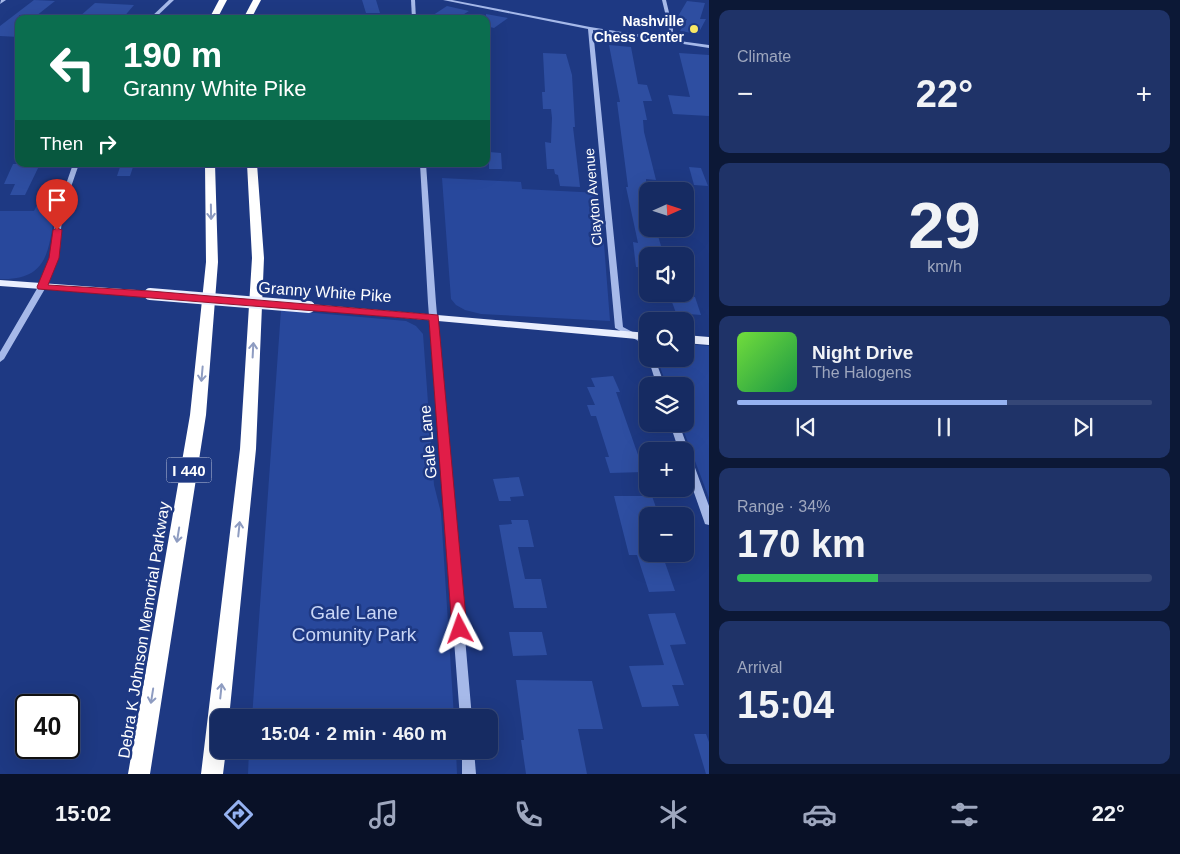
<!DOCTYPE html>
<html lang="en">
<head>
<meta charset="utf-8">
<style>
	:root { --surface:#162b62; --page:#1f3368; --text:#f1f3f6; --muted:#9ea7be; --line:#354777; --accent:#95b2f1 }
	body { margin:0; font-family:Arial,sans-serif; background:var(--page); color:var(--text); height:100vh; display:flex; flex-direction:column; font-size:19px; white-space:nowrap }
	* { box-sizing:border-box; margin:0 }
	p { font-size:16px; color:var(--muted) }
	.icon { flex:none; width:28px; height:28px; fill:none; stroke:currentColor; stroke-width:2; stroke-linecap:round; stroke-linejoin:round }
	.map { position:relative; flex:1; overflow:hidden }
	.details { display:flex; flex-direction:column; gap:10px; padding:10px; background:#0c1836; width:471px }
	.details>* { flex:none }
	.guide { position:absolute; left:15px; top:15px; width:475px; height:152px; border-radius:10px; box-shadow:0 5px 20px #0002,0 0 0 1px var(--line); background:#0b6e4f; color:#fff; overflow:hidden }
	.needle { width:32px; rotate:87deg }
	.controls { position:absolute; left:639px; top:182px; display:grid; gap:10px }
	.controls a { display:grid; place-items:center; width:55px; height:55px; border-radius:10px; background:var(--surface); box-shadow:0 5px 20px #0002,0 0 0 1px var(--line); font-size:25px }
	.speed { position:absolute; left:15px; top:694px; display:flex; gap:10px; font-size:25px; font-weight:700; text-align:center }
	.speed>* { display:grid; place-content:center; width:65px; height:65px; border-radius:50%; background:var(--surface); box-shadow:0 5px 20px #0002,0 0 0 1px var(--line); line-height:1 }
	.speed .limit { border:2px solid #111; border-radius:8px; background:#fff; color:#111 }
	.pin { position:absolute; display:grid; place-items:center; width:42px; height:42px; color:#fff; margin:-51px -21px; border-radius:50% 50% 50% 0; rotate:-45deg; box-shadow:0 0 5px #0007 }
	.pin .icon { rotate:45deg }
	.me { position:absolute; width:55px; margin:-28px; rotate:356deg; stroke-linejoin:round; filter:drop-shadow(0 0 4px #0008) }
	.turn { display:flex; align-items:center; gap:18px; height:105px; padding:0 25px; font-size:22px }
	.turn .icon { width:65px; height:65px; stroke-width:2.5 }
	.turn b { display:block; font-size:35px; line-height:42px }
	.then { display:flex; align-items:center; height:48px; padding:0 25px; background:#0003; gap:10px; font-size:19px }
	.big { font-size:38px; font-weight:600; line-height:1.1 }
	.details .tile { flex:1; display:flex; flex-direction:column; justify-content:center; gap:8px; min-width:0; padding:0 18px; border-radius:10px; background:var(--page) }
	.details .dial { align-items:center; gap:0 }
	.dial b { font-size:65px; line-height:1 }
	.song { display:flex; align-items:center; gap:15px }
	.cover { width:60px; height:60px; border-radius:8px; background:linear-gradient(135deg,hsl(100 70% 55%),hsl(140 70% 35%)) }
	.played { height:5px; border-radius:2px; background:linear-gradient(90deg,var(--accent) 65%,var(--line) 65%) }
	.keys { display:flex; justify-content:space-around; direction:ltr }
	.heat { display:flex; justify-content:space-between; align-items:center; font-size:28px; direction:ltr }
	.charge { height:8px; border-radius:4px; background:linear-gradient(90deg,#34c759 34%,var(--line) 0) }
	.trip { position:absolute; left:210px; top:709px; width:288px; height:50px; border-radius:10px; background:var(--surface); box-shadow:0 5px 20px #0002,0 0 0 1px var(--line); font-weight:600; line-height:50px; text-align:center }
	.dock { display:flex; height:80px; justify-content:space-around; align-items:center; background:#091127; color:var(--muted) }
	.dock .icon { width:35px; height:35px }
	.dock .on { color:var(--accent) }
	.dock b { font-size:22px; color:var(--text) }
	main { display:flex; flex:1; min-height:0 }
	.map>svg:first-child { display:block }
</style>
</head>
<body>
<main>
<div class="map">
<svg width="709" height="774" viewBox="0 0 709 774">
	<rect width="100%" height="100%" fill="#1e3983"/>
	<g fill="#28489c">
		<polygon points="442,178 521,182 522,189 600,193 610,321 481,314 465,310 456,305 451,299"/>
		<path d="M 46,201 L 57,201 C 48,242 54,281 0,279 L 0,211 L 34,211 L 37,205 Z"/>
		<polygon points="281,310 406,321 416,326 423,334 434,485 441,513 454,717 252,718"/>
		<polygon points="685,344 709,346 709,498 681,424 685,424 685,386 667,386 657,359 685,359"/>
		<polygon points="249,750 456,750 457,774 248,774"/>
	</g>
	<g fill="#2e4ea1">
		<polygon points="34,0 55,1 36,16 19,15 19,37 0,36 0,26"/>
		<polygon points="362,0 376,0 380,13 366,13"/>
		<polygon points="687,1 705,3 700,19 706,19 698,34 680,31 687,19 677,18"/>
		<polygon points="95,3 134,5 122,19 79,17"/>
		<polygon points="447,6 469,11 456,19 427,19"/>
		<polygon points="486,14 508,18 494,28 486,26"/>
		<polygon points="609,45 631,47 638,84 647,85 652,101 643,101 647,120 643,120 644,132 656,180 646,179 648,229 656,229 664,256 648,256 648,268 636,267 633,242 638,243 626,187 628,187 617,102 620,102"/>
		<polygon points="543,53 566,54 572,75 575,127 573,127 580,187 560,186 558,175 555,174 554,169 547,169 545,142 551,143 552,118 551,109 543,109 542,92 545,92"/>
		<polygon points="679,53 709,55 709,116 673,114 668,95 690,97"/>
		<polygon points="489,152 501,153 502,169 489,169"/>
		<polygon points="13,164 40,164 25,195 10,195 15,184 4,184"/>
		<polygon points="121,164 134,164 130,176 117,176"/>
		<polygon points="689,167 701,168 708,186 694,185"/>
		<polygon points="669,294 695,297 701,315 676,313"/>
		<polygon points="613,376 620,392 616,392 644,472 610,473 605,457 609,457 596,416 591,416 587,405 595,405 587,387 595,387 591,378"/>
		<polygon points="519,477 524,496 510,497 511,501 499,501 493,479"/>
		<polygon points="614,496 652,496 659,516 648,516 648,554 662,554 675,591 649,592 637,555 629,555"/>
		<polygon points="511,520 528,520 534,547 518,547 525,579 541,579 547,608 514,608 499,525 512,524"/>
		<polygon points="675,613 686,644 670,645 684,685 672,685 679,706 642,707 629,666 664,665 648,614"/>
		<polygon points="509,632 542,632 547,655 513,656"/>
		<polygon points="516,680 592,681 603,729 578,729 587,774 526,774 521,740 524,740"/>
		<polygon points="694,734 706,734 709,742 709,774 706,774"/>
	</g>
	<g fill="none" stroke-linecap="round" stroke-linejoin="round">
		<g fill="#a6b9e9" fill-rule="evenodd">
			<polygon points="1,0 6,0 0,4"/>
			<polygon points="169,0 174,0 154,19 149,19"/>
			<polygon points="411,0 415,0 416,19 412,19"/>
			<polygon points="443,0 452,0 590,27 667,39 669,29 662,0 666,0 673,29 672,40 709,45 709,48 593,30 623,327 648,340 648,350 645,350 642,343 615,328 588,29"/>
			<polygon points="73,164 79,164 63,210 58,258 46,287 4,359 0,362 0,352 38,287 50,258 57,210"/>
			<polygon points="420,164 426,164 436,303 472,718 460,718 428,303"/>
			<polygon points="648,358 655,359 665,386 657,386"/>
			<polygon points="670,424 679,424 709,506 709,525 705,524 704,521 685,467 685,451 679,451"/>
			<polygon points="462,750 474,750 476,774 462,774"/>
		</g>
		<g fill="#e9eefe" fill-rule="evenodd">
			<polygon points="0,280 150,291 156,294 150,297 0,286"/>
			<polygon points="309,304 648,333 648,340 305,309 303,307 305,305"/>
			<polygon points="685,335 709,337 709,345 685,343"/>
		</g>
		<g fill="#fff" fill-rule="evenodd">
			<polygon points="219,0 227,0 217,19 209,19"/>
			<polygon points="253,0 261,0 251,19 243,19"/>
			<polygon points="205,164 215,164 218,262 206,415 150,774 128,774 190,415 206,262"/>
			<polygon points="247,164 257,164 264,258 256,449 229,718 219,718 219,750 226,750 223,774 201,774 240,449 252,258"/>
		</g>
		<polyline stroke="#e9eefe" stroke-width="12" points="150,294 309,307"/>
	</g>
	<defs><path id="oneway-shaft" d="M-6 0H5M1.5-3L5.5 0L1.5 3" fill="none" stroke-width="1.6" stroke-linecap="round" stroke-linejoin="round" transform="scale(1.25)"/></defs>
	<g stroke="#8e9cc1">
		<use href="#oneway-shaft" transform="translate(211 212) rotate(89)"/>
		<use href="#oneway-shaft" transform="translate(253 350) rotate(-87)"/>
		<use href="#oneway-shaft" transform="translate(202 374) rotate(95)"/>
		<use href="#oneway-shaft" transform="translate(239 529) rotate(-84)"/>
		<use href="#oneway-shaft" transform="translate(178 535) rotate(99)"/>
		<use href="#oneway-shaft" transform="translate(221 691) rotate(-84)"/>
		<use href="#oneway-shaft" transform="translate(152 696) rotate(99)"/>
	</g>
	<polygon fill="#e11d48" stroke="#92132f" points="57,228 62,230 59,258 48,285 150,291 438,315 467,629 465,633 460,635 455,633 452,629 429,320 38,289 37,287 49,258 53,230"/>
	<circle fill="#f8e765" stroke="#1e3983" stroke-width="2" cx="694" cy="29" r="5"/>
	<g text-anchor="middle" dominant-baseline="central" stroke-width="5" stroke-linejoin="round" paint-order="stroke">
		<g font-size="14" font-weight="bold" fill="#fff" stroke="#1e3983" text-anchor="end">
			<text x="684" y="21">Nashville<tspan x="684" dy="16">Chess Center</tspan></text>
		</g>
		<g font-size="14" fill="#fff" stroke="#1e3983">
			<text transform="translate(593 197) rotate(-95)">Clayton Avenue</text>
		</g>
		<rect fill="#1e3983" stroke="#bcc4da" stroke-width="1" x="166.5" y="457.5" width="45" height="25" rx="4"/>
		<g font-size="15" font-weight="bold" fill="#fff">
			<text x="189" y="470">I 440</text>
		</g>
		<g font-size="16" fill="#fff" stroke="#1e3983">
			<text transform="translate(325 292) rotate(4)">Granny White Pike</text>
			<text transform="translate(428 442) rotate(-95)">Gale Lane</text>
			<text transform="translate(144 630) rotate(-81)">Debra K Johnson Memorial Parkway</text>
		</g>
		<g font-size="19" fill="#cad7f7" stroke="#1e3983">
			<text x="354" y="612">Gale Lane<tspan x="354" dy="22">Comunity Park</tspan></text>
		</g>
	</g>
</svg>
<div class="controls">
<a><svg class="needle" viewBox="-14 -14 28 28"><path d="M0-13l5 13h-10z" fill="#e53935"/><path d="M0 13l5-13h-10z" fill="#9ea7be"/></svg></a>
<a><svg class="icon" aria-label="sound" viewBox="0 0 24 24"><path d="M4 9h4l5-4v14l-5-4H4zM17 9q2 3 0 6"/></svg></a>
<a><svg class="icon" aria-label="search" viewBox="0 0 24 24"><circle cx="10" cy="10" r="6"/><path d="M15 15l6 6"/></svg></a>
<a><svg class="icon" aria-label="layers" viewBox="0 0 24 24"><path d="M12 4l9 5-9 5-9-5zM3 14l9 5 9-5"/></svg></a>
<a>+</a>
<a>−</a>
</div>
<div class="speed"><div class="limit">40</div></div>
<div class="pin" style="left:57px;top:230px;background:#d93025"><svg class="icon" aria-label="arrive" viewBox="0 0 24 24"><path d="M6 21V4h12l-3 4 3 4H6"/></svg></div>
<svg class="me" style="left:460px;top:629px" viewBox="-20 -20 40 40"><path d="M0-17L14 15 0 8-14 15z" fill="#e11d48" stroke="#fff" stroke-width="4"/></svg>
<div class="trip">15:04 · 2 min · 460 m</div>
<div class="guide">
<div class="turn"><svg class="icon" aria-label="left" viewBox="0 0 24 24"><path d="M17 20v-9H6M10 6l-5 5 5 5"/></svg><div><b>190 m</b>Granny White Pike</div></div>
<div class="then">Then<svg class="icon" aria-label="right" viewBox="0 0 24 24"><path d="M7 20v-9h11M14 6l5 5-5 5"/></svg></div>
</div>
</div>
<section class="details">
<div class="tile"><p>Climate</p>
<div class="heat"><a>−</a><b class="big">22°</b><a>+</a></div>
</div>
<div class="tile dial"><b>29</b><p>km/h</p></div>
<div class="tile">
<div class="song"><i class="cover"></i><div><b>Night Drive</b><p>The Halogens</p></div></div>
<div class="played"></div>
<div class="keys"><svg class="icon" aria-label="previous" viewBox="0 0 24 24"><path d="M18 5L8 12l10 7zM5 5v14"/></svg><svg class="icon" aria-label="pause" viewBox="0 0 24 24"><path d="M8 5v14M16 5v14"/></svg><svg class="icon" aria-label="next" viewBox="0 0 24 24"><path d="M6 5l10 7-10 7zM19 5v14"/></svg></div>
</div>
<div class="tile"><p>Range · 34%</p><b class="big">170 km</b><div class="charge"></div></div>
<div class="tile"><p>Arrival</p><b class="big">15:04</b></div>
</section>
</main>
<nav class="dock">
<b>15:02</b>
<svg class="icon on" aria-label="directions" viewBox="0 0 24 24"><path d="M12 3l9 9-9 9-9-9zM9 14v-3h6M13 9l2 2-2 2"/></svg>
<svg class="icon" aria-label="music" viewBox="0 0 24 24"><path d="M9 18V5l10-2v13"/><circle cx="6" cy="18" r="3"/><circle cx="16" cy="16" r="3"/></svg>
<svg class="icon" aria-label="phone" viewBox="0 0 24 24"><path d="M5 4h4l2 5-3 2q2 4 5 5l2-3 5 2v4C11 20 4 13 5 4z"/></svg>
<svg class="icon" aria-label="climate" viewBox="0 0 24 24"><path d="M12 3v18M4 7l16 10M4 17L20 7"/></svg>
<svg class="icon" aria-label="car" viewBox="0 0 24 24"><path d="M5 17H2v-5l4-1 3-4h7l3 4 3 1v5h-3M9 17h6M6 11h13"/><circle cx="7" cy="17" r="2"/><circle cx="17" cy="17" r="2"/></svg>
<svg class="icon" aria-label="filters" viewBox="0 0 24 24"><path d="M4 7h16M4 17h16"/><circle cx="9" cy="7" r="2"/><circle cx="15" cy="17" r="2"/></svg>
<b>22°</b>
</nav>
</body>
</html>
